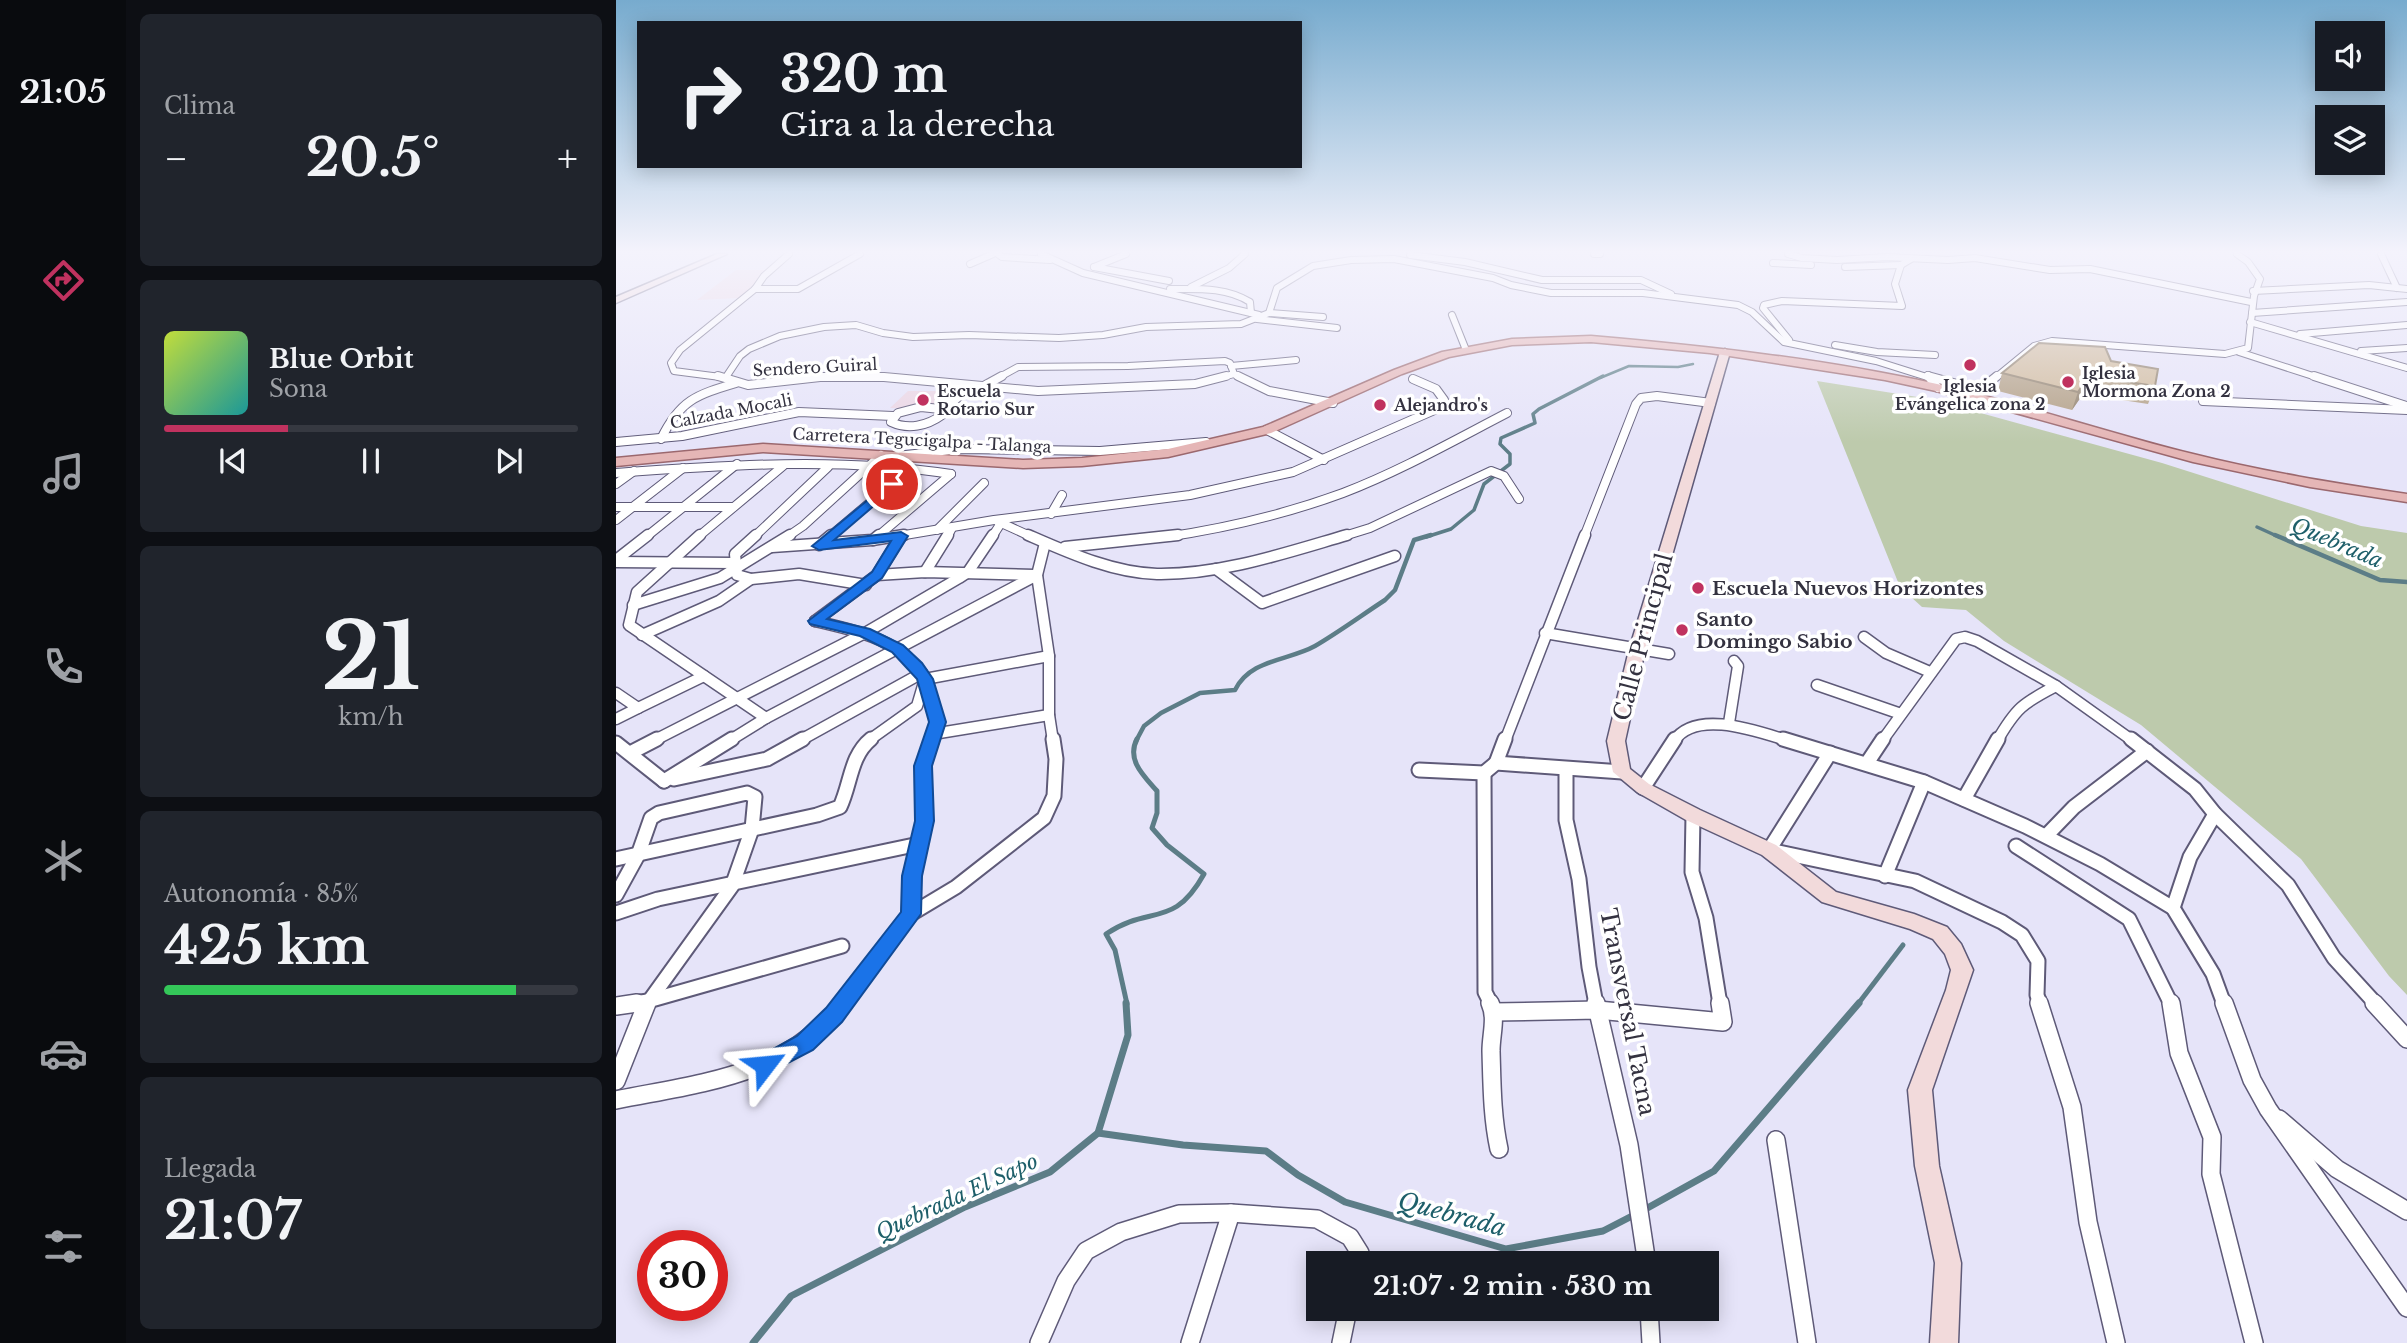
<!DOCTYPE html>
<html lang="es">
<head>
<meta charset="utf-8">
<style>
	:root { --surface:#171b24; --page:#20242c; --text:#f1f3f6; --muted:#9ea1a6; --line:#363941; --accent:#c0325f }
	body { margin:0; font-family:"Libre Baskerville",serif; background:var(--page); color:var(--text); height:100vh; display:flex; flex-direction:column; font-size:26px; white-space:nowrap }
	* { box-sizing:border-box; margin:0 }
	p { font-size:23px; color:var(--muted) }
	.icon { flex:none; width:38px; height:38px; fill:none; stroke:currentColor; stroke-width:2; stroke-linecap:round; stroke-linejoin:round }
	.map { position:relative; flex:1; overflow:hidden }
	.sheet { display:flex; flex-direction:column; gap:14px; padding:14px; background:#0d0f14; width:490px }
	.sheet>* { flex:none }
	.top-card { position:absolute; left:21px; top:21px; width:665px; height:147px; border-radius:0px; box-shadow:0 4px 18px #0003; background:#171b24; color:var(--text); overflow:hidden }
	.buttons { position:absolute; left:1699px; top:21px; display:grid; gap:14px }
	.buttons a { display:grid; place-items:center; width:70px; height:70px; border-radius:0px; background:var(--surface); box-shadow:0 4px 18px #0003; font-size:35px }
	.speed { position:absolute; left:21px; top:1230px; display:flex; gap:14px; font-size:35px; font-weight:700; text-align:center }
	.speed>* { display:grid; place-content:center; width:91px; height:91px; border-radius:50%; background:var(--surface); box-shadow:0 4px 18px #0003; line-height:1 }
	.speed .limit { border:10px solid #d22; background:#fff; color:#111 }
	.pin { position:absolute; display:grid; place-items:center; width:60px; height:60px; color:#fff; margin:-30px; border:4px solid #fff; border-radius:50%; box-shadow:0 2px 7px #0007 }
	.me { position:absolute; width:77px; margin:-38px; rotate:61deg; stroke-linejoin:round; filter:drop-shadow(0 0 5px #0008) }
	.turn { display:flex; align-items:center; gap:24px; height:147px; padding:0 28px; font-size:32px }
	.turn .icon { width:91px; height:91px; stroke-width:2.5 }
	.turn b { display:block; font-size:49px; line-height:60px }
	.big { font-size:52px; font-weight:800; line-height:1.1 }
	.sheet .tile { flex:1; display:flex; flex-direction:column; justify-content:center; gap:10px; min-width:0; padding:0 24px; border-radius:10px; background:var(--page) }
	.sheet .dial { align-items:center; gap:0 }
	.dial b { font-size:91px; line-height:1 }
	.song { display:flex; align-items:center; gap:21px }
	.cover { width:84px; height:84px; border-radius:10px; background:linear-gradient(135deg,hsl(70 70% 55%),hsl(180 70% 35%)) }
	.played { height:7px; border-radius:4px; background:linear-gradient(90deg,var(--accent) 30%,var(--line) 30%) }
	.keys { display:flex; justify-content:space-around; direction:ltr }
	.heat { display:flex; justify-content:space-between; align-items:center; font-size:38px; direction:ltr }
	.charge { height:10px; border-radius:5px; background:linear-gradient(90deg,#34c759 85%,var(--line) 0) }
	.trip { position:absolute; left:690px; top:1251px; width:413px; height:70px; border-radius:0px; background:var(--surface); box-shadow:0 4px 18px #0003; font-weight:800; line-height:70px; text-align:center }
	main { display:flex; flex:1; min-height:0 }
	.tab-bar { display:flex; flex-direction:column; width:126px; justify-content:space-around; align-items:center; background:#090b0e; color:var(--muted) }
	.tab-bar .icon { width:49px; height:49px }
	.tab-bar .selected { color:var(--accent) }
	.tab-bar b { font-size:32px; color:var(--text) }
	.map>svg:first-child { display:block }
</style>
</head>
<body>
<main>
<nav class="tab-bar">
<b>21:05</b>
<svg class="icon selected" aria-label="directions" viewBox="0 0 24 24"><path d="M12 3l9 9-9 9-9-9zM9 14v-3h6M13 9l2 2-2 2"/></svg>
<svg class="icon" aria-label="music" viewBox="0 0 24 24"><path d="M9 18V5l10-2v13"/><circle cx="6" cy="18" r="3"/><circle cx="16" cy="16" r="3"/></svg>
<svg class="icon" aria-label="phone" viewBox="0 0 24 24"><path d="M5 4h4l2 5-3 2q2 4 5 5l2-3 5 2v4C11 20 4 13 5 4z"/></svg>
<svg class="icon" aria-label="climate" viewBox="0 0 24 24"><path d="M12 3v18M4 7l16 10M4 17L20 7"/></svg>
<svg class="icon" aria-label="car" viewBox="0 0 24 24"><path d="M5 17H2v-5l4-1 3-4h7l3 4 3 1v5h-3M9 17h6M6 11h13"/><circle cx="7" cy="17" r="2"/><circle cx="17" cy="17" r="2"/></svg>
<svg class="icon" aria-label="filters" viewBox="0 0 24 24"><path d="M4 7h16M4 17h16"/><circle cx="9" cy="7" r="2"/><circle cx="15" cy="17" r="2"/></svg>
</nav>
<section class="sheet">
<div class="tile"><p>Clima</p>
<div class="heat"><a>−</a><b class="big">20.5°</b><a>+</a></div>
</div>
<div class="tile">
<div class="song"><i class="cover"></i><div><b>Blue Orbit</b><p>Sona</p></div></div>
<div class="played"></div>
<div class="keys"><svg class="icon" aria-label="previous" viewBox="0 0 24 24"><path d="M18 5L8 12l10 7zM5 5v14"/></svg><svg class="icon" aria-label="pause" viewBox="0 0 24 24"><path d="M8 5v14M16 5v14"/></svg><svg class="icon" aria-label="next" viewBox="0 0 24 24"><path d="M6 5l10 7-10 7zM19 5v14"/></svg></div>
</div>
<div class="tile dial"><b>21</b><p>km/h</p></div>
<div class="tile"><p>Autonomía · 85%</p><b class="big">425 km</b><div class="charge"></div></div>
<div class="tile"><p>Llegada</p><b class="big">21:07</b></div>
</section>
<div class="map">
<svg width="1791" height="1343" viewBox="0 0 1791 1343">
	<rect width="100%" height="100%" fill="#e6e4f9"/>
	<g fill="#ebd6e4">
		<polygon points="120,270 155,270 124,298 81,300"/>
		<polygon points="292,391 340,391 323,409 274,408"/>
	</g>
	<polygon fill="#bdcaac" points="1201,381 1314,399 1546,463 1745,526 1791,533 1791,995 1773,976 1685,859 1525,725 1388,641 1350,610 1306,607 1284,587"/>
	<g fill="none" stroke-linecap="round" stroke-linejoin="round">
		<polyline stroke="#5c7d87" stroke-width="2.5" points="984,378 1013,366 1062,367 1077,364"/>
		<g stroke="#5c7d87" stroke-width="3.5">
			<polyline points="1641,527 1663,537"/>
			<polyline points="810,537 835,529 858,510 868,484 894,464 894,454 884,444 885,438 919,423 917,414 923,409 987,376"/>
		</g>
		<g stroke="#5c7d87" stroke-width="4.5">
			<polyline points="1659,535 1764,580 1791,582"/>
			<path d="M 520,741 L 528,726 L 545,713 L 584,693 L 619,690 C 634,659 672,661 699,646 C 723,632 746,615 769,600 L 779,590 L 798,540 L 815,535"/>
		</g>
		<g stroke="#5c7d87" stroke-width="5">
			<path d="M 511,1004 L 499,950 L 490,934 C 534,904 557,930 588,874 L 551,845 L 536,828 L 541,813 L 541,791 C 528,776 510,760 521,739"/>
			<polyline points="1242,1004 1287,945"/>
		</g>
		<g stroke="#5c7d87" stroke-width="7">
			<polyline points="482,1133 567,1145 650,1151 682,1175 729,1202 890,1249 987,1231 1018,1215"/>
			<polyline points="1026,1211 1098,1171 1243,1003"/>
			<polyline points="137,1343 175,1296 349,1207 434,1172 482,1133 512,1035 510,1003"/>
		</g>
		<g stroke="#5e5a78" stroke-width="8">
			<g id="street-far4">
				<polyline points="382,254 386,257 434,260"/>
				<polyline points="425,254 467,273 643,315"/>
				<polyline points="978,254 984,254"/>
				<polyline points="1172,254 1186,258 1221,260 1271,257 1332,260 1359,258 1434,270 1474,269 1635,302"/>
				<polyline points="1765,254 1781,288"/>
				<polyline points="794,255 849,262 926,280 1025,280 1055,294"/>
				<polyline points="1157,263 1195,265"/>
				<polyline points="354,264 377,254"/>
				<polyline points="478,267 553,281"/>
				<polyline points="478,267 510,254"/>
				<polyline points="1229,267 1285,265"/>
				<polyline points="575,287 613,268 629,254"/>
				<polyline points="139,289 182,289 244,254"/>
				<path d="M 554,289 C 582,289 610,287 634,302 L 635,313"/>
				<polyline points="1637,291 1753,285 1791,289"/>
				<polyline points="653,313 707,317"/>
				<polyline points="1636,313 1791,302"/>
				<polyline points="836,315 850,350"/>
				<polyline points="641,319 721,328"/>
				<polyline points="1634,322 1791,368"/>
				<polyline points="1684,334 1791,325"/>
				<polyline points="1173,340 1147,308 1148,305 1166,301 1286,306 1279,284 1285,265 1295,259"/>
				<polyline points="1219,345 1261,352 1319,355"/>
				<polyline points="1745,351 1791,348"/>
				<polyline points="1623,352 1703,378"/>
				<polyline points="615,366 680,360"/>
				<polyline points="1312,376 1319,378"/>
				<polyline points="110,377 124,356 133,349 164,336 208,327 240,325 267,333 297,337 353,335 443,338 487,335 530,327 625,324 653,313 661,288 697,266 735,260 778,259 877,278 895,285 935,293 1027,293 1122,305 1136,312 1168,342 1260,361 1314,378"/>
				<polyline points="112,378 58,371 55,363 64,350 139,289 148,276 173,254"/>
				<polyline points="196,378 278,378"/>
				<polyline points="382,378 402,367 512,366 609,361 614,363 618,374"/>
				<polyline points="603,378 618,374 626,378"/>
				<polyline points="1379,378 1418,346 1436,341 1609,354 1632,348 1638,296 1644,279 1632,262 1621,254"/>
			</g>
		</g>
		<g stroke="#5e5a78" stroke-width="10">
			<g id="street-far3">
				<polyline points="102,376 132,385 204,377 268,377 422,391 579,384 610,376"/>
				<polyline points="622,376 653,391 717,403"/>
				<polyline points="1312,376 1363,390"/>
				<polyline points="1312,376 1322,388"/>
				<polyline points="1698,376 1790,406"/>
				<polyline points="366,387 386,376"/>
				<polyline points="1355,397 1381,376"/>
				<polyline points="1587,401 1791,410"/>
				<path d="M 305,407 L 324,409 L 326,415 C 311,426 292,430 275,422 L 282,413 Z"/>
				<polyline points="326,412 354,386"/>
				<polyline points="651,430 708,460"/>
				<path d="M 45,439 C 64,400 80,395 120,383"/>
				<polyline points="0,442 66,436 183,412 277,416"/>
				<polyline points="281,456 344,449 484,451 590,442"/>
				<path d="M 0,473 C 111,465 225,457 335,474"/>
				<polyline points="0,484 18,471"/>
				<polyline points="0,507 117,507"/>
				<polyline points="435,514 446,495"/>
				<polyline points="0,520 67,468"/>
				<polyline points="381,521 416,537"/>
				<polyline points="321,530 368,483"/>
				<polyline points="30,537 121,464"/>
				<polyline points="82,537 167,466"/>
				<polyline points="138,537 212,467"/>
				<polyline points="171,537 187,526 265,455"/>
				<polyline points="213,537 295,468"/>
				<polyline points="261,537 335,474"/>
				<polyline points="277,537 378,520 574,495 677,472 823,408 828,400 820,389 797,379"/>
				<polyline points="331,537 336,528"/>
				<polyline points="376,537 385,523"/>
				<path d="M 550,537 C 611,528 670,514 727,493 C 784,471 837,441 891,413"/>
				<polyline points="725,537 754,528 875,471 888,476 903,499"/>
				<polyline points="968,537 1020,404 1025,398 1041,396 1095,403"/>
			</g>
		</g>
		<g stroke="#5e5a78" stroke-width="13">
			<g id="street-far2">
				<polyline points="84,535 21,592 13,625 150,718"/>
				<path d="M 412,535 C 451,552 497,573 541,574 C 605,575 669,553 731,535"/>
				<polyline points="257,540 263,535"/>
				<polyline points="429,543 421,575 433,656 433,715 437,741"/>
				<polyline points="203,545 215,535"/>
				<polyline points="156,547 256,540 288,535"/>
				<polyline points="449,547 562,535"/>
				<polyline points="0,560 32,535"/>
				<polyline points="0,562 118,563"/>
				<polyline points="600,569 646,603 779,556"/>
				<polyline points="309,572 332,535"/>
				<polyline points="261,575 309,572 418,575"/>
				<polyline points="135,579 183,574 250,585"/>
				<polyline points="17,605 104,578 174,535"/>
				<path d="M 199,621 C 245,632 299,642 313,693 C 319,714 322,720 315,741"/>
				<polyline points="199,621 261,575 285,536"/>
				<polyline points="929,633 1053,654"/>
				<polyline points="26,635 103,601 135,579 121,575 119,554 140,535"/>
				<polyline points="1248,637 1270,653 1314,672"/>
				<polyline points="309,679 433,656"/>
				<polyline points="1201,685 1285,714"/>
				<polyline points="0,693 22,708 0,719"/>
				<polyline points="22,708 88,676"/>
				<polyline points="1113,723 1122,666 1118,661"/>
				<polyline points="317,734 433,715"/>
				<polyline points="37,741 249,633 343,578 352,572 377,535"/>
				<polyline points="113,741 150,718 421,575"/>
				<polyline points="183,741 306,673"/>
				<polyline points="252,741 301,706 309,679"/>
				<polyline points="889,741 969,535"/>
				<path d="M 1058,741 C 1080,708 1143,732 1173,741"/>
				<polyline points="1266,741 1340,639 1349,637 1361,641 1440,686 1517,741"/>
				<path d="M 1381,741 C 1400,708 1407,703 1440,686"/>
			</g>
		</g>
		<g stroke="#5e5a78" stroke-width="17">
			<g id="street-far1">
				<polyline points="1167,739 1308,782 1409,826 1484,864 1557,908 1597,974 1608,1004"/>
				<polyline points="1515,739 1579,789 1599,814 1672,885 1718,958 1760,1004"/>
				<polyline points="0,743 48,781"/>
				<polyline points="14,753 41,739"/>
				<polyline points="1214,753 1153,850 1299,881 1386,922 1406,935 1422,961 1421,995 1424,1004"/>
				<polyline points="880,763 889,739"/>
				<polyline points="1251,763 1267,739"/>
				<polyline points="803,770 868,773 880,763 1006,772"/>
				<polyline points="950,770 950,820 963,879 973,967 980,1004"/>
				<polyline points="868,773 869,992 875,1004"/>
				<polyline points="58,779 151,759 187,739"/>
				<polyline points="48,781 116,739"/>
				<polyline points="1027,788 1059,739"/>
				<polyline points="1348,799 1382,739"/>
				<polyline points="1077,815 1076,872 1090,918 1104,1004"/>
				<polyline points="1430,836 1458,807 1531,751"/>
				<polyline points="1400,846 1513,919 1555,1004"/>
				<path d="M 0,859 L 201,815 L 224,807 C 235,784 234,756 255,739"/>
				<polyline points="1269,876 1308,782"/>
				<polyline points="0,895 22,855 35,818 43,813 131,793 139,797 136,829 116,886 31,1004"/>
				<polyline points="1557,908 1574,857 1599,814"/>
				<polyline points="0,913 42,899 303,844"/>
				<polyline points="295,914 296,876 308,821 307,766 316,739"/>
				<polyline points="10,1004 32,1001 226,946"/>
				<polyline points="226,1004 295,914 340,887 428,818 438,796 440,759 437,739"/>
			</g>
		</g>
		<g stroke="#5e5a78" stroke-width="20">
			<g id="street">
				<path d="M 874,1003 C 881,1018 875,1034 875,1051 C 876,1084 876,1117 883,1149"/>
				<polyline points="980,1003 1013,1145 1031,1264"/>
				<polyline points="1423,1003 1456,1107 1472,1222 1500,1343"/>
				<polyline points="1555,1003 1563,1053 1596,1137 1595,1174 1638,1343"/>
				<polyline points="1608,1003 1636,1080 1652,1109 1791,1308"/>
				<polyline points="1758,1003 1791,1039"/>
				<polyline points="0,1006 21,1003"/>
				<polyline points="878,1012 982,1010 1107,1022 1104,1003"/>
				<polyline points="0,1081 31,1003"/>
				<path d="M 0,1100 C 84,1083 172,1076 227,1003"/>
				<polyline points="1663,1119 1721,1169 1791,1211"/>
				<polyline points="1160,1140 1191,1343"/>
				<polyline points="1033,1309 1035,1343"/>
				<polyline points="423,1343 450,1281 470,1251 505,1232 563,1214 615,1213 701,1219 734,1237 744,1253 741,1264"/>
				<polyline points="574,1343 615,1213"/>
				<polyline points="725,1343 732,1309"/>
			</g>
		</g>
		<g stroke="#5e5a78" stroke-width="3">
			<g id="secondary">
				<polygon points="101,254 111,254 0,303 0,297"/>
				<polygon points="1109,349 1114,352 1029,650 1009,741 1014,769 1033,784 1084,810 1160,845 1220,892 1298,914 1331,927 1345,944 1357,970 1316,1090 1323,1166 1345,1263 1342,1343 1314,1343 1319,1263 1299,1166 1292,1090 1330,990 1335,970 1329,954 1317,939 1294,929 1206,902 1146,855 1070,820 1021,792 997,772 991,741 1013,650 1104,352"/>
			</g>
		</g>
		<g stroke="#9b686e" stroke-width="3">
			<path id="primary" d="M 975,336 C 1091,346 1208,359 1321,384 C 1408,404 1492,433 1577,454 C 1648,472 1719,483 1791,494 L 1791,502 L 1694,487 L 1577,462 L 1320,391 L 1269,380 L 1094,353 L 975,342 L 896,345 L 833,357 L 786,374 L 655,433 L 552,457 L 466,466 L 407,468 L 147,452 L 0,466 L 0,458 L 147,444 L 407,460 L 466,458 L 552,449 L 647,427 L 778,370 L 826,352 L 896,339 Z"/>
		</g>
		<use href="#street-far4" stroke="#fff" stroke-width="6"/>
		<use href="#street-far3" stroke="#fff" stroke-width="8"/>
		<use href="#street-far2" stroke="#fff" stroke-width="10"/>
		<use href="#street-far1" stroke="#fff" stroke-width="13"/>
		<use href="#street" stroke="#fff" stroke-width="17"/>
		<use href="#secondary" fill="#f2dadb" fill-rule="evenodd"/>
		<use href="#primary" fill="#e5b6b6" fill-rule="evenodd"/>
	</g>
	<polygon fill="#b3a086" points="1495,361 1539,386 1532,404 1467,394 1456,410 1382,391 1386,373"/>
	<polygon fill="#92826d" points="1473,376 1467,394 1456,410 1462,392"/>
	<polygon fill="#d0ba9c" stroke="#92826d" stroke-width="2" points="1423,343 1489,347 1495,361 1542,369 1539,386 1473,376 1462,392 1386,373"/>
	<linearGradient id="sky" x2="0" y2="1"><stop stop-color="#77abce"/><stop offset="0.57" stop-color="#f4f3fc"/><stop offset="1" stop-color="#f4f3fc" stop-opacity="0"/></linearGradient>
	<rect width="1791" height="442" fill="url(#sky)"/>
	<polygon fill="#1a73e8" stroke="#114b97" stroke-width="2" points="276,480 281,481 281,486 218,540 285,532 292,536 266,578 211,619 254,629 287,645 306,663 317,679 330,722 316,766 318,821 306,876 305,914 226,1022 197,1050 149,1075 141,1072 137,1065 141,1058 181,1036 210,1008 285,912 286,876 299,821 298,766 313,722 301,679 276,652 244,636 194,624 192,621 256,572 275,541 203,550 196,546"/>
	<g fill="#c0325f" stroke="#fff" stroke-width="2.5">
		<circle cx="1354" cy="365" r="7"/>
		<circle cx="1452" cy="382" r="7"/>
		<circle cx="307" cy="400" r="7"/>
		<circle cx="764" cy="405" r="7"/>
		<circle cx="1082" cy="588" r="7"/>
		<circle cx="1066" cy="630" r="7"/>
	</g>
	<g text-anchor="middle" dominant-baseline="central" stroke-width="7" stroke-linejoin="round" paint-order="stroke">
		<g font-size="16" fill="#343240" stroke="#fff">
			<text transform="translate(199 367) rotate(-3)">Sendero Guiral</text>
			<text transform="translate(115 411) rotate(-11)">Calzada Mocali</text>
			<text transform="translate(306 440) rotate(3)">Carretera Tegucigalpa - Talanga</text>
		</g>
		<g font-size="16" font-weight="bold" fill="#343240" stroke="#fff" text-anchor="start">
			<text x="1466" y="373">Iglesia<tspan x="1466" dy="18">Mormona Zona 2</tspan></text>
			<text x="1354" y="386" text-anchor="middle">Iglesia<tspan x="1354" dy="18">Evángelica zona 2</tspan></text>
			<text x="321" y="391">Escuela<tspan x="321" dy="18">Rotario Sur</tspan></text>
			<text x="778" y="405">Alejandro's</text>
		</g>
		<g font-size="19" font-weight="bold" fill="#343240" stroke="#fff" text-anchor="start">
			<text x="1096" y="588">Escuela Nuevos Horizontes</text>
			<text x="1080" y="619">Santo<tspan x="1080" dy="22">Domingo Sabio</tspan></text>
		</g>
		<g font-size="21" font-style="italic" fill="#1e5f6a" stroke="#fff">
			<text transform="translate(1721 543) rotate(23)">Quebrada</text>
			<text transform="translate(341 1197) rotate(-25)">Quebrada El Sapo</text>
		</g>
		<g font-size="23" fill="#343240" stroke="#fff">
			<text transform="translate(1027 637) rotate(-75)">Calle Principal</text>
			<text transform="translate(1012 1012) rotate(79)">Transversal Tacna</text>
		</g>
		<g font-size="24" font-style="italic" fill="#1e5f6a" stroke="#fff">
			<text transform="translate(836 1214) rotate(15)">Quebrada</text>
		</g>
	</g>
</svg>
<div class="buttons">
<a><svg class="icon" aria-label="sound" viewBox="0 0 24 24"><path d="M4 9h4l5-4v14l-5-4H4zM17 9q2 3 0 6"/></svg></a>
<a><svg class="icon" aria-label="layers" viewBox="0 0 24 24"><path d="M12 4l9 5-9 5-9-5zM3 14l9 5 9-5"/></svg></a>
</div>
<div class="speed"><div class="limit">30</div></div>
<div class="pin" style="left:276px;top:484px;background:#d93025"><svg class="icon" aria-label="arrive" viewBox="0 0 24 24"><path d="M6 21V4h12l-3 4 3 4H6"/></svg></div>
<svg class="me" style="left:149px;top:1065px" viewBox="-20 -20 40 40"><path d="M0-17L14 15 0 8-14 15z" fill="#1a73e8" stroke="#fff" stroke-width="4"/></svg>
<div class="trip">21:07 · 2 min · 530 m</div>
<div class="top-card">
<div class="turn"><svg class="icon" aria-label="right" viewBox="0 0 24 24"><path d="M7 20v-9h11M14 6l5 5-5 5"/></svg><div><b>320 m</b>Gira a la derecha</div></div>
</div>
</div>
</main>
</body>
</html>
